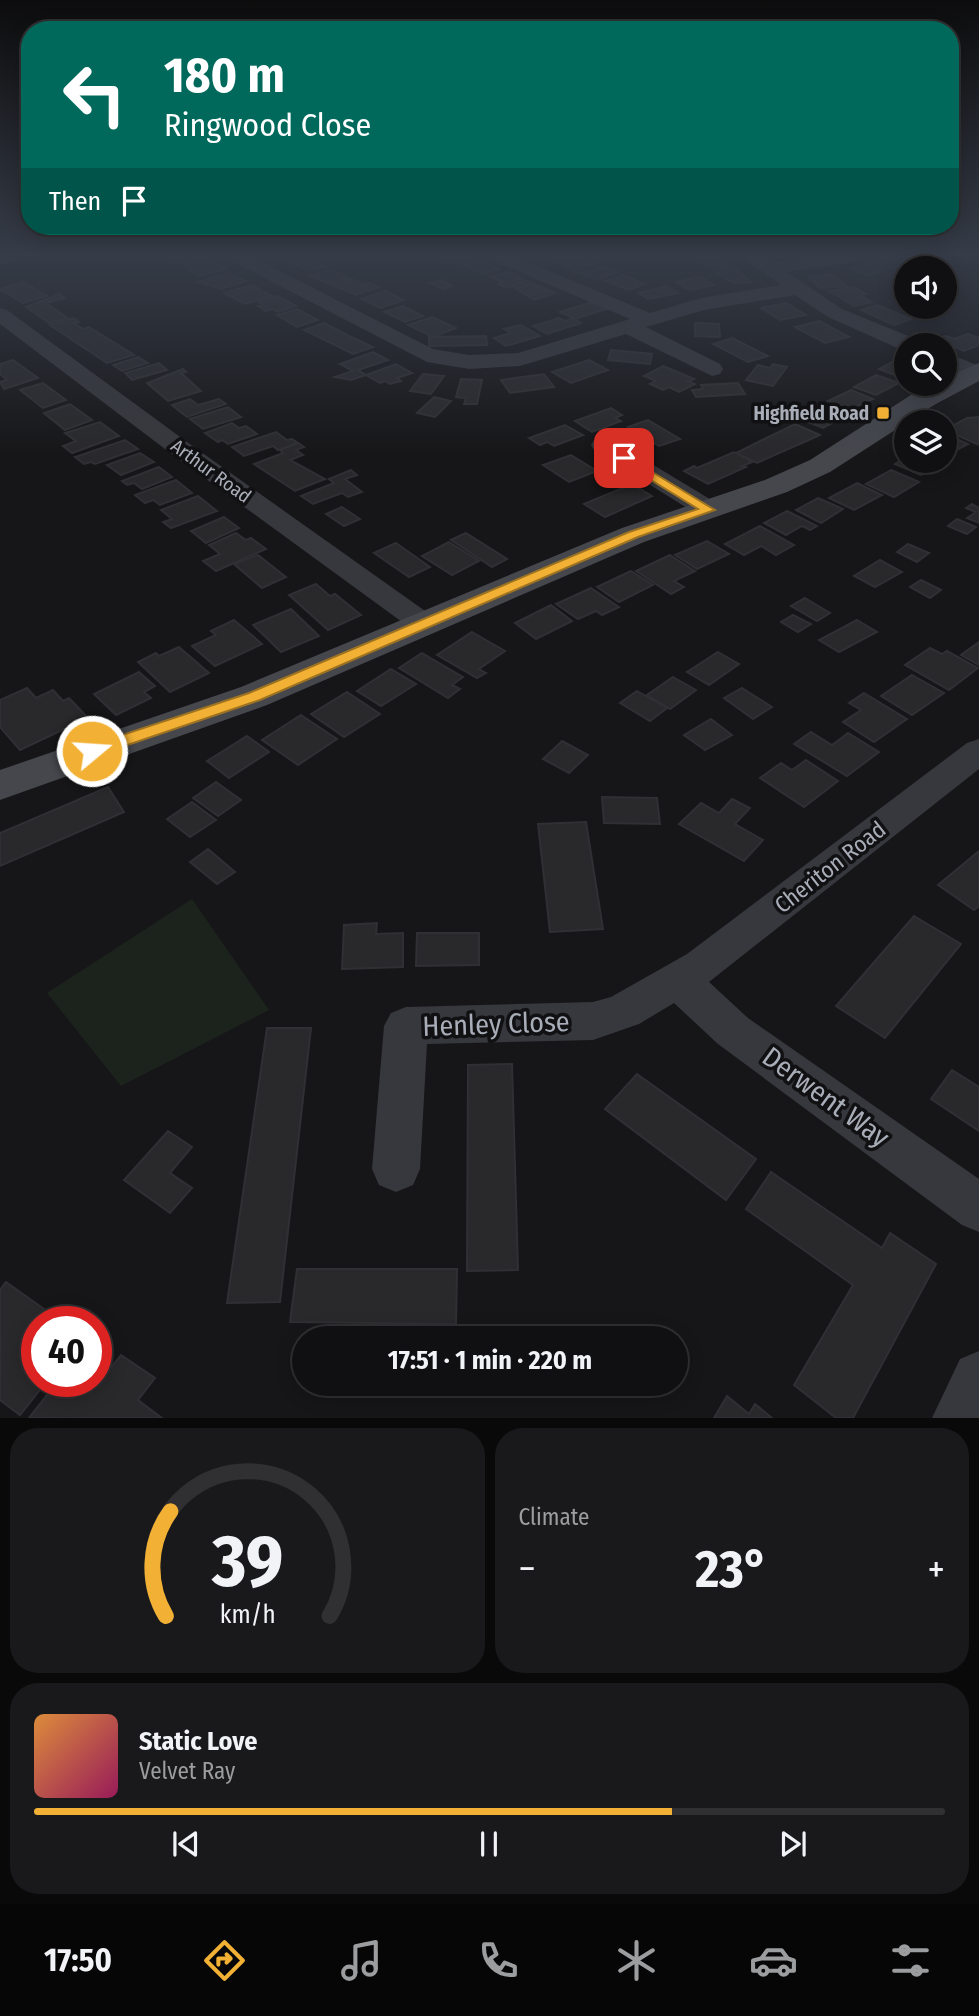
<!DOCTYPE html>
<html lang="en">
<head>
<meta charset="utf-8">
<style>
	:root { --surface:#101012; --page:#19191b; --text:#f1f3f6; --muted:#9c9d9f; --line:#303032; --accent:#f2b134 }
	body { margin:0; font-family:"Fira Sans Condensed",sans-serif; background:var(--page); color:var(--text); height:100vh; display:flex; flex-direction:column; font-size:26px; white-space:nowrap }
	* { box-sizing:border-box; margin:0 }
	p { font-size:23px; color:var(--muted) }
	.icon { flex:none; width:38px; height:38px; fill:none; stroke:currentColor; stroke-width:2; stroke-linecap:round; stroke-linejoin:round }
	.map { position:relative; height:1418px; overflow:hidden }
	.drawer { display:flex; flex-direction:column; gap:10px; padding:10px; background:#09090a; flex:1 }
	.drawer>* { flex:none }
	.banner { position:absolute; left:21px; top:21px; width:938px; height:214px; border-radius:28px; box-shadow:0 4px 18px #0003,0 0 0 2px var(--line); background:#00695c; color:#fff; overflow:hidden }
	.fabs { position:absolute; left:894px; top:256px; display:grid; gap:14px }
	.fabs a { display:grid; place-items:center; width:63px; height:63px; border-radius:50%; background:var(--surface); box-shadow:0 4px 18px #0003,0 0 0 2px var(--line); font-size:35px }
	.speed { position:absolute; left:21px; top:1306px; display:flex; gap:14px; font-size:35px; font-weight:700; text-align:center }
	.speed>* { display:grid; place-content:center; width:91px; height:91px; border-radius:50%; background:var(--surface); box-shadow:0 4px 18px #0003,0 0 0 2px var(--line); line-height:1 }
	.speed .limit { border:10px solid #d22; background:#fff; color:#111 }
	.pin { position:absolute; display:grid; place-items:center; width:60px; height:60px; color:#fff; margin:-30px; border-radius:14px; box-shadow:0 4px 10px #0006 }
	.me { position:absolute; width:77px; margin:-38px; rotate:72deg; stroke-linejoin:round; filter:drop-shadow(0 0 5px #0008) }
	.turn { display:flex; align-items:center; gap:24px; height:147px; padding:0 28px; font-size:32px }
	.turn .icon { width:91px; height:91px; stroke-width:2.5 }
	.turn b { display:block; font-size:49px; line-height:60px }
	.then { display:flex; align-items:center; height:66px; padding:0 28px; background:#0003; gap:14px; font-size:26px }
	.big { font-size:52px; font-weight:700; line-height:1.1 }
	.drawer .card { flex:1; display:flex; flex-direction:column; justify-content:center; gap:10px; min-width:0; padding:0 24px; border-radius:28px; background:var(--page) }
	.drawer .dial { align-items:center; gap:0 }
	.dial svg { height:182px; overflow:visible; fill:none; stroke:var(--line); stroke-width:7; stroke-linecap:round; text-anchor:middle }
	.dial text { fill:var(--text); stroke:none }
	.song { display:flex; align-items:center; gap:21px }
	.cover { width:84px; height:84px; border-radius:10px; background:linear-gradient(135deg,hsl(30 70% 55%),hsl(330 70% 35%)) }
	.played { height:7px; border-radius:4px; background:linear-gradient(90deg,var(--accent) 70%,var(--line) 70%) }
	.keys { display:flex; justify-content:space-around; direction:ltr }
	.heat { display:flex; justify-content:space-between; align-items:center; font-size:38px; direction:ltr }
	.drawer .tiles { flex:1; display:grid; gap:10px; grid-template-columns:1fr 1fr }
	.card:last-child { grid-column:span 2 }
	.trip { position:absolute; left:292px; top:1326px; width:396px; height:70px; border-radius:35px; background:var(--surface); box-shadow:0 4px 18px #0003,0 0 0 2px var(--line); font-weight:700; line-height:70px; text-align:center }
	.tab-bar { display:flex; height:112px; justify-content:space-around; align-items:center; background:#060607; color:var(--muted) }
	.tab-bar .icon { width:49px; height:49px }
	.tab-bar .current { color:var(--accent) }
	.tab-bar b { font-size:32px; color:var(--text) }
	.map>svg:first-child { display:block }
</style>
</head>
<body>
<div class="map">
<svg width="979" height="1418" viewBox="0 0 979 1418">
	<rect width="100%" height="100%" fill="#161618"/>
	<polygon fill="#1c231d" points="192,899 269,1010 121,1086 47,993"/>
	<g fill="#29292c" stroke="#303034" stroke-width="2">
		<polygon points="162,257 201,257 204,258 186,264 181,261 175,263"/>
		<polygon points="430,257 472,257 456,263"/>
		<polygon points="562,257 578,257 596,263 576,271 564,266 569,264 551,260"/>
		<polygon points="719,257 729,265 708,267 698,259"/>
		<polygon points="891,257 927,257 908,264 900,264 884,259"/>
		<polygon points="307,258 326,266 309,271 290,263"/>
		<polygon points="210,259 227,269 200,276 184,266"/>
		<polygon points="479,260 499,269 483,274 462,265"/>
		<polygon points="878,260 895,267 869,275 852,269"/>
		<polygon points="603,267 618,272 598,280 578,273"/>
		<polygon points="733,267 751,282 735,283 727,280 713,269"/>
		<polygon points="329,270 348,278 329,284 310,276"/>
		<polygon points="507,272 527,281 506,288 498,284 503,282 491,277"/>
		<polygon points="229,273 246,281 221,289 198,282"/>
		<polygon points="833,274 846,286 820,288 808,276"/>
		<polygon points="622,275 645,284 629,290 606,281"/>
		<polygon points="700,276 714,285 689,290 676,282"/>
		<polygon points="351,279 365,285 370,283 379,287 356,295 333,285"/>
		<polygon points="441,280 453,286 443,289 430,283"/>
		<polygon points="24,282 47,296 23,303 0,289"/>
		<polygon points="531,283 555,293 534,300 515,288"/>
		<polygon points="252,285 272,296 245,304 224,293"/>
		<polygon points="666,286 678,293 649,299 638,293"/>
		<polygon points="853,287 866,294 859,295 872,302 854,306 829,291"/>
		<polygon points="385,291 404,300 380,308 361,299"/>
		<polygon points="60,294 65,298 46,303 68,318 49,323 26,307"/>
		<polygon points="278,296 296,306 278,312 272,309 266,311 258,306 264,305 259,302"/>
		<polygon points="592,302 606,309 575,319 560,312"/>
		<polygon points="786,303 806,315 780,320 761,308"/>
		<polygon points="877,305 887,309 911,319 894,325 861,310"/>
		<polygon points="403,306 423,316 405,322 384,312"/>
		<polygon points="297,309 318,320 297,327 277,315"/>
		<polygon points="432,317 456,328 433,337 408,325"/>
		<polygon points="74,318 79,322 74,323 83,329 89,327 134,355 107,363 50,325"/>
		<polygon points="559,318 565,321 573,318 581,323 547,334 533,326"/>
		<polygon points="819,321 849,337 825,343 795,327"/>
		<polygon points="324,323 345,334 373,347 353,354 304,330"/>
		<polygon points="695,323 719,324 720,337 695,336"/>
		<polygon points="521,325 540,336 506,346 494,338 511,333 504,329"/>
		<polygon points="968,334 979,338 979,345 964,351 937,339 946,336 954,339"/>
		<polygon points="486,336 487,345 429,346 429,337"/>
		<polygon points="732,338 768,356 748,362 713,344"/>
		<polygon points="611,350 652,354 650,364 608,360"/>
		<polygon points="373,352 388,360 358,370 366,375 351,380 335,377 353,371 340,364"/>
		<polygon points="903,356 906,358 906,374 900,377 879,369"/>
		<polygon points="138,357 148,363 122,371 113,365"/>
		<polygon points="13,360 38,378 4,389 0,382 7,380 0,374 0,364"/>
		<polygon points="589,360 608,370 571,383 552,372"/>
		<polygon points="159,363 167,370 132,380 125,373"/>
		<polygon points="396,364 412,373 397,378 401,381 390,384 385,381 380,383 366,375"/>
		<polygon points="773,364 787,367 773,386 746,380 758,365 770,368"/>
		<polygon points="663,366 694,379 688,381 695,384 679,392 669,387 663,390 650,384 656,381 644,376"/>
		<polygon points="183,369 186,372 181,373 201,391 168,401 147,383"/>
		<polygon points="423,374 444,376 431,394 410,391"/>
		<polygon points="544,374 554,387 510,393 501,380"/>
		<polygon points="876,375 899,383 876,395 854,387"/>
		<polygon points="461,379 482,380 477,404 464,404 466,398 456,397"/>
		<polygon points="43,383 66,400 43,408 20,390"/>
		<polygon points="738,383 745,394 696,397 692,390 703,389 701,385"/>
		<polygon points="851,390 873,399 849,410 828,401"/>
		<polygon points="434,397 451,401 435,417 417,413"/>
		<polygon points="190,399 198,405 219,399 226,404 187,417 172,405"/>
		<polygon points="70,404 92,420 65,430 44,413"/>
		<polygon points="228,407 241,417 203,429 190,419"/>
		<polygon points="823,407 845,416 823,428 801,419"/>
		<polygon points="611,408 622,415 615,418 621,421 592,432 575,421"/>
		<polygon points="979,417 979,445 945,430 967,418"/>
		<polygon points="648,420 680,439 659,446 628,427"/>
		<polygon points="100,422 119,436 72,453 63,446 76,441 65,433"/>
		<polygon points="232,423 239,428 246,426 257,434 228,444 222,440 218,442 205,433"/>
		<polygon points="795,424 820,435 757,463 736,453"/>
		<polygon points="565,425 583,435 554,446 547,442 540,445 529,438"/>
		<polygon points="276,432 287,440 292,439 298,443 278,450 273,446 244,456 232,447"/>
		<polygon points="945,434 968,444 945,456"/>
		<polygon points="125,440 138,449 95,464 91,462 84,464 75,457"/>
		<polygon points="298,443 304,447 296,450 303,455 290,460 325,479 295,491 254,464 283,453 280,450"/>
		<polygon points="734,452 752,462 742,466 746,467 708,484 684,471 694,466 697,468"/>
		<polygon points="140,453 154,462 121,475 107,465"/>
		<polygon points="571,455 597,471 569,482 543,465"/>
		<polygon points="906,457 906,460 944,463 921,475 895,464"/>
		<polygon points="159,467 172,477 142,489 134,483 127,485 122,481"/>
		<polygon points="351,470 357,475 345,479 362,492 348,497 342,493 313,504 301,496 334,483 329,479"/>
		<polygon points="891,470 919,482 894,497 866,484"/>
		<polygon points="176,480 192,493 160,505 153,500 145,503 135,495"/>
		<polygon points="857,483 882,495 854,510 829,498"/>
		<polygon points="632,484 652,496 605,517 584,504"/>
		<polygon points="198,496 217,511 171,528 163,522 172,519 161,510"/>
		<polygon points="818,498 843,509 821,523 796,510"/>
		<polygon points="972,504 979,508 979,523 967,518 976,512 966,508"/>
		<polygon points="342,507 360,519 344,526 326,514"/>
		<polygon points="787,511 817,526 810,530 802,526 786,535 764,523"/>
		<polygon points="224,517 239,528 206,543 191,531"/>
		<polygon points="957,519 976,527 967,534 948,526"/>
		<polygon points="760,526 794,545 776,555 761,546 744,555 725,544"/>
		<polygon points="236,533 246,540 251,538 266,549 216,571 203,561 220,554 209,545"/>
		<polygon points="466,533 507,559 492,567 451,540"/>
		<polygon points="707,541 729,554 697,569 675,555"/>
		<polygon points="449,542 479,561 452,575 422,556"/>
		<polygon points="396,543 430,567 409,577 374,553"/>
		<polygon points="908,544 929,553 917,562 897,552"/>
		<polygon points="258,555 286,577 262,588 234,564"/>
		<polygon points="670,555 695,571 674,581 684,587 671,594 636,571"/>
		<polygon points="880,560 902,572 875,587 854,576"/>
		<polygon points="631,571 653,585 619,602 597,587"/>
		<polygon points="921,580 941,590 930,598 910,587"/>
		<polygon points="316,584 330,596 335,594 361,615 328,630 289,595"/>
		<polygon points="591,588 619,607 602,615 596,611 578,619 556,604"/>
		<polygon points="805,598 830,613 817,621 791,606"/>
		<polygon points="551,605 572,621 536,639 515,623"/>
		<polygon points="291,609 319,636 281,652 253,625"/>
		<polygon points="793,615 811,624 798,632 781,622"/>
		<polygon points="234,620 262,644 215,666 192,646 216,635 211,631"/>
		<polygon points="857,620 877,632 839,652 819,640"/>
		<polygon points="472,632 505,651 479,669 486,673 477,678 437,655"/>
		<polygon points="979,642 979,665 961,655"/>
		<polygon points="179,647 209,673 170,692 138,662 156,653 159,656"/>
		<polygon points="930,648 942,654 947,651 978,668 949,690 905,665"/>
		<polygon points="718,652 739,664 709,685 687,672"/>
		<polygon points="422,653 463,677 452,685 460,689 448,698 399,668"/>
		<polygon points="391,669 416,684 381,706 357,691"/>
		<polygon points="139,672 155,686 144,692 151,698 116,715 94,694"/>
		<polygon points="912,675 944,693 912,715 881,696"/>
		<polygon points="673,677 696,690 670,709 647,695"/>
		<polygon points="27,688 36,698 53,690 63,701 69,698 88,718 20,750 0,727 0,700"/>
		<polygon points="742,688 772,707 753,719 724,698"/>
		<polygon points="637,691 667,708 650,721 620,703"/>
		<polygon points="347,692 380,714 344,737 311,714"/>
		<polygon points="864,693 907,719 874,742 843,722 861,710 849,703"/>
		<polygon points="301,715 337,739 298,765 262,740"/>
		<polygon points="711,719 732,735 705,750 684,735"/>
		<polygon points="811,732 832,745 848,733 879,752 847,776 794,744"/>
		<polygon points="247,736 269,752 229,778 207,761"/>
		<polygon points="562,741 588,755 569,773 543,759"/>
		<polygon points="806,760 838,781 804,807 760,778 781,763 792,770"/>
		<polygon points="216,782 241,800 218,816 193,798"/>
		<polygon points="108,787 124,812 0,866 0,833"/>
		<polygon points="602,797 657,798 660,824 604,823"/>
		<polygon points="732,799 750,808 735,824 763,840 744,861 679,824 701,803 719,813"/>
		<polygon points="192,802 216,820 190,837 167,819"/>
		<polygon points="586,822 603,929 550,932 538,824"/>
		<polygon points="208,849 235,872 217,884 190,862"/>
		<polygon points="979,851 979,906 974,910 938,885"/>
		<polygon points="914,916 961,944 885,1038 836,1006"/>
		<polygon points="377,923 376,934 403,933 403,967 342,969 344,925"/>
		<polygon points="417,933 479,933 479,965 416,966"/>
		<polygon points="267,1028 311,1028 280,1302 227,1303"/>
		<polygon points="512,1064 518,1270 467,1271 468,1065"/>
		<polygon points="952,1070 979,1087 979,1131 931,1099"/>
		<polygon points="637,1074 756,1159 726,1200 605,1109"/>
		<polygon points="168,1131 192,1147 170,1173 192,1188 170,1213 124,1180"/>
		<polygon points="771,1172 882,1248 890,1233 936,1264 853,1418 836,1418 794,1385 853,1285 746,1209"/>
		<polygon points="297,1269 457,1269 456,1324 290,1322"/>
		<polygon points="6,1282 51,1314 56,1308 75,1321 37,1321 37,1381 47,1381 20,1415 0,1400 0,1290"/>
		<polygon points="121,1355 155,1378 138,1400 162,1418 29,1418 58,1381 89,1381 96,1386"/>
		<polygon points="727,1396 749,1414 755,1404 772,1418 714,1418"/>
	</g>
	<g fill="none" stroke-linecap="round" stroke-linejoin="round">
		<g fill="#37383d" fill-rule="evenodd">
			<polygon points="0,257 17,257 15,261 0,265"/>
			<polygon points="230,257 252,257 433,349 469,355 518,353 630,319 494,261 492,257 516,257 650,313 701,298 781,285 742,257 763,257 773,263 815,257 857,257 855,261 848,263 787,272 842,309 918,340 921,345 906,345 906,351 902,350 828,317 795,295 704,310 646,327 720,364 723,369 720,374 712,376 626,334 520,366 469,369 427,362 232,261"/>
			<polygon points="0,308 7,310 187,442 435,618 439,624 435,630 424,633 413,630 169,452 0,324"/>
			<polygon points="945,352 979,366 979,378 967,377 945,367"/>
			<polygon points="603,438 612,440 718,504 722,510 718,516 709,518 700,516 594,450 591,445 594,440"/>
			<polygon points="979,739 979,769 709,982 748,1018 979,1179 979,1232 962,1225 718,1044 674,1003 639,1024 593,1040 427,1044 420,1169 413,1185 396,1192 379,1185 372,1169 384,1026 391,1013 406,1007 593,1002 611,997 687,954 967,743"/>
			<polygon points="979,1351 979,1418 932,1418 960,1359"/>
		</g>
		<polygon fill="#45474d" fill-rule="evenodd" points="979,363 979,381 934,405 830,472 787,492 644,542 267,705 0,800 0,770 241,687 622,528 765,480 810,460 914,393 935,383 945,383 945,378"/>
	</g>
	<linearGradient id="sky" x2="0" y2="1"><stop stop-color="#0c0c0d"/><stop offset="0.56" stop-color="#363c48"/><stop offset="1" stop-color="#363c48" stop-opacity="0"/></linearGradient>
	<rect width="979" height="455" fill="url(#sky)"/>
	<polygon fill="#f2b134" stroke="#9d7322" stroke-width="2" points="624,455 715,510 638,537 260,700 98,755 86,755 83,751 86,747 249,693 629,532 698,509 620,461 618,458"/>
	<rect fill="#f2b134" stroke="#111113" stroke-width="2.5" x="876" y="406" width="14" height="14" rx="3.5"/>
	<g text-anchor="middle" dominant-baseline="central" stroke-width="7" stroke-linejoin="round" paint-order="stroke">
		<g font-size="19" font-weight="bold" fill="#a8adb8" stroke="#111113" text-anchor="end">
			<text x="869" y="413">Highfield Road</text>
		</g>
		<g font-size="19" fill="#a8adb8" stroke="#111113">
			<text transform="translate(211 471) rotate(36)">Arthur Road</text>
		</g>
		<g font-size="23" fill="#a8adb8" stroke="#111113">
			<text transform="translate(830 867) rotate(-38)">Cheriton Road</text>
		</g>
		<g font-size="28" fill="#a8adb8" stroke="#111113">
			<text transform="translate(496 1024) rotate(-2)">Henley Close</text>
			<text transform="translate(826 1097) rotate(36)">Derwent Way</text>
		</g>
	</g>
</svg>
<div class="fabs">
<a><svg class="icon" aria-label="sound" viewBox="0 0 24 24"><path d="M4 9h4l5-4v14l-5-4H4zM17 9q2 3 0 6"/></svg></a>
<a><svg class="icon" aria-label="search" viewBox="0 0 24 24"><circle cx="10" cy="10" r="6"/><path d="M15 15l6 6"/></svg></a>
<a><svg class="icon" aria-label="layers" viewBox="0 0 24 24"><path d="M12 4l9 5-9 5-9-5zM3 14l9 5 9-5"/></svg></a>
</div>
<div class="speed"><div class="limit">40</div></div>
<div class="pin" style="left:624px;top:458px;background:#d93025"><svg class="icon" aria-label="arrive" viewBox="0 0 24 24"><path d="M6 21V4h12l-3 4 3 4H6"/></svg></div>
<svg class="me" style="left:92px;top:751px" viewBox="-20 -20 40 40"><circle r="17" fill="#f2b134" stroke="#fff" stroke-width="3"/><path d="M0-11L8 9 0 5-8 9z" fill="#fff"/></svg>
<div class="trip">17:51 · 1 min · 220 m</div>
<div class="banner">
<div class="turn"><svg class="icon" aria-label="left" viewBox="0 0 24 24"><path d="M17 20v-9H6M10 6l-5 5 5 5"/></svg><div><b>180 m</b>Ringwood Close</div></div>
<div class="then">Then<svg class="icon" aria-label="arrive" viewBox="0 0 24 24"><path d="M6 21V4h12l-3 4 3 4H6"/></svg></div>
</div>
</div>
<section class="drawer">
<div class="tiles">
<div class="card dial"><svg viewBox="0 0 100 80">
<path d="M14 69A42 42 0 1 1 86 69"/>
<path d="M14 69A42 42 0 0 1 16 23" stroke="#f2b134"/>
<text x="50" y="56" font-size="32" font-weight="700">39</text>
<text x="50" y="72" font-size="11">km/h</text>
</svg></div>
<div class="card"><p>Climate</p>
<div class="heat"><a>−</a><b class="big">23°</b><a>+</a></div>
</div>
<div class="card">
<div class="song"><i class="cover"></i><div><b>Static Love</b><p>Velvet Ray</p></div></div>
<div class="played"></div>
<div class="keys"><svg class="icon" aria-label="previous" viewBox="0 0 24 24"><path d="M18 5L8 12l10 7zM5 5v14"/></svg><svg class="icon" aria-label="pause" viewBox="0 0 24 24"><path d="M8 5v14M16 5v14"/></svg><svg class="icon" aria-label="next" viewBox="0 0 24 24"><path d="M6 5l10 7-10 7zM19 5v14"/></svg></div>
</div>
</div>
</section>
<nav class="tab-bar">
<b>17:50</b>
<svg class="icon current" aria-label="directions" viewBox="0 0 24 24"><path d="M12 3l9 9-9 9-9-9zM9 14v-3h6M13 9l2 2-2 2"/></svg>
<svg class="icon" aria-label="music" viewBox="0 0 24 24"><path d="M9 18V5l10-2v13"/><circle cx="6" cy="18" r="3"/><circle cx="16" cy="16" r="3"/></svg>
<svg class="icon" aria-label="phone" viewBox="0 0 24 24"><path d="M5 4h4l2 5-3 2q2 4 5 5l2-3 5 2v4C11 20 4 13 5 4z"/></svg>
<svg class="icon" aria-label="climate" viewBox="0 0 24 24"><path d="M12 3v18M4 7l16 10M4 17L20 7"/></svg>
<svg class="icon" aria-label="car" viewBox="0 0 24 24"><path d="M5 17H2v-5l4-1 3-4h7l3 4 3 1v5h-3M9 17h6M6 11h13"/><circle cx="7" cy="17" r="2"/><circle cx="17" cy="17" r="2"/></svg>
<svg class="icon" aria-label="filters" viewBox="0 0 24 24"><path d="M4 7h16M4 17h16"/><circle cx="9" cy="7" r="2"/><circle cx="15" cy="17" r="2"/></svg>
</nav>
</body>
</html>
